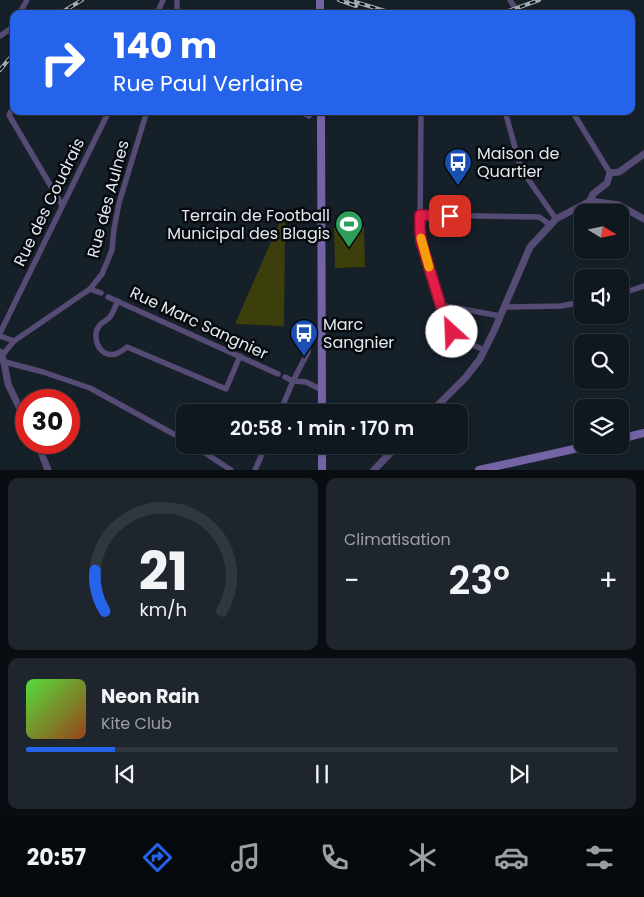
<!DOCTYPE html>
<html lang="fr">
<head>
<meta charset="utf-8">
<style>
	:root { --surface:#10181f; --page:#1e252c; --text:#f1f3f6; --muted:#9ca0a4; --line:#30373d; --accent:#2563eb }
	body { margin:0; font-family:Poppins,sans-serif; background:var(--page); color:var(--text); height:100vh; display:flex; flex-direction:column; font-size:19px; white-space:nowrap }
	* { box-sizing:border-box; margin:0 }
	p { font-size:16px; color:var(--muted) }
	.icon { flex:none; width:28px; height:28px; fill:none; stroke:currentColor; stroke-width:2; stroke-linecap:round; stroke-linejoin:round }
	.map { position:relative; height:470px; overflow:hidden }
	.side { display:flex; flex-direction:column; gap:8px; padding:8px; background:#090d11; flex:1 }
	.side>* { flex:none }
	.top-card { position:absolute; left:10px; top:10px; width:625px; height:105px; border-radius:10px; box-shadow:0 1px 4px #0004,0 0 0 1px var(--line); background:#2563eb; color:#fff; overflow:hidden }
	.needle { width:32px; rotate:100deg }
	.fabs { position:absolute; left:574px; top:204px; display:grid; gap:10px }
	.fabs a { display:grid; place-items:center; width:55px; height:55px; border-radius:10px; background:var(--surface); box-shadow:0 1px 4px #0004,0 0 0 1px var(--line); font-size:25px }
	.speed { position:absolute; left:15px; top:389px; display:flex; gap:10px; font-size:25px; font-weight:700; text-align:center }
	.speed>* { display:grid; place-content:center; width:65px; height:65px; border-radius:50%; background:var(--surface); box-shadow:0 1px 4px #0004,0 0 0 1px var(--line); line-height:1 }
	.speed .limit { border:8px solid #d22; background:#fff; color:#111 }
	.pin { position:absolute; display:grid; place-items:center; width:42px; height:42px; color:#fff; margin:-21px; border-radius:10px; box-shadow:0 2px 8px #0006 }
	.me { position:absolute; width:55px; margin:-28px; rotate:335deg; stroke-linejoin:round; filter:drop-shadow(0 0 4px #0008) }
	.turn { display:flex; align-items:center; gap:18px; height:105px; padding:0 20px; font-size:22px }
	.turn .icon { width:65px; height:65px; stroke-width:2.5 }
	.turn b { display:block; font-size:35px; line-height:42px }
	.big { font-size:38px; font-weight:600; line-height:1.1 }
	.side .widget { flex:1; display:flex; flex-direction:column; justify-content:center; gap:8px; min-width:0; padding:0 18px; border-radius:10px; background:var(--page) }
	.side .dial { align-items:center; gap:0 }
	.dial svg { height:130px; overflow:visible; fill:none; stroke:var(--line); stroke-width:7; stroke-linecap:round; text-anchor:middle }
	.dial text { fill:var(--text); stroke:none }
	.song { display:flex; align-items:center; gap:15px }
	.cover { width:60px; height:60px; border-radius:8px; background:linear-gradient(135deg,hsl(110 70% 55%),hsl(20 70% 35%)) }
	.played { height:5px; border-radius:2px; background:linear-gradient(90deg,var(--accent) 15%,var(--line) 15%) }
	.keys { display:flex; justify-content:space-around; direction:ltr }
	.heat { display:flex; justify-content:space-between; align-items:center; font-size:28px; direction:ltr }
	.side .tiles { flex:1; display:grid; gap:8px; grid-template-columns:1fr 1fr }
	.widget:last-child { grid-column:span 2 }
	.trip { position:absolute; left:176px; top:404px; width:292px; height:50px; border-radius:10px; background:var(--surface); box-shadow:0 1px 4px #0004,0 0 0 1px var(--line); font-weight:600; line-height:50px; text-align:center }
	.dock { display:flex; height:80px; justify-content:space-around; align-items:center; background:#060a0c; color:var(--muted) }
	.dock .icon { width:35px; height:35px }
	.dock .on { color:var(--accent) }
	.dock b { font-size:22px; color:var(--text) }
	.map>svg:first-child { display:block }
</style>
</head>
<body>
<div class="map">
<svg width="644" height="470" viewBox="0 0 644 470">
	<rect width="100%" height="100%" fill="#162029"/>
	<g fill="#3c3e0b">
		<polygon points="281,219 285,222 284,326 235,324"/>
		<polygon points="364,227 365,267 335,268 334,228"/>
	</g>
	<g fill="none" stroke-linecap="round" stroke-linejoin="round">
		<g stroke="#554b74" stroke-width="5.5">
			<polyline points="177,0 177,14"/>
			<polyline points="510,0 519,14"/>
			<polyline points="19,14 27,0"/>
			<polyline points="157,14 163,0"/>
			<polyline points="0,36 10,29 14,23"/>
			<polyline points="14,106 9,115 62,205"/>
			<polyline points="299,111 309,116"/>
			<polyline points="421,111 420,229 421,241 446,323 452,332 464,341"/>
			<polyline points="505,111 519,162 523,172 556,219"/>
			<polyline points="572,111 610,173"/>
			<polyline points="420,215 539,217 545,221 550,226"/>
			<polyline points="90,289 101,293"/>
			<polyline points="620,294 644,286"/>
			<polyline points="108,297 278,374"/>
			<path d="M 118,301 C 115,306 113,314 109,318 C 106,321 102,322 99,326 C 93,334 96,348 105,353 C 114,357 121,352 127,347 L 226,389 L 240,356"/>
			<polyline points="441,305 500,316"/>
			<polyline points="504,307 561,306 582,302"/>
			<polyline points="0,333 109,111"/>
			<polyline points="0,336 14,341"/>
			<polyline points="473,345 484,350"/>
			<polyline points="0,358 14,341 90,289 102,274 112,250 114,229 119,203 147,111"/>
			<polyline points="1,361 43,372 90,388 179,437"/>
			<polyline points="285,377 293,381 306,382 322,390"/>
			<polyline points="280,412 293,381 308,352 309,343 312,337 321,329"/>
			<polyline points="185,435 180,437 179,441 181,445 185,446 187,445"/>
			<polyline points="193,445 231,470"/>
			<polyline points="255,470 266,445"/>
		</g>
		<g stroke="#554b74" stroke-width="7">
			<polyline points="590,201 593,194 607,183 610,173 619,172 644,154"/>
			<polyline points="0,352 4,362 8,384 26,421"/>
			<polyline points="431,412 466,377 480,359 494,331 530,247 556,219 590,201 619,205 644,219"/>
			<polyline points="37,442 48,470"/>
			<polyline points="374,470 398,445"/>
		</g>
		<g stroke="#7463a5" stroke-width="8">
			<polyline points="320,0 320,14"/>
			<polyline points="321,111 322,412"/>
			<polyline points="620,439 644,433"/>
			<polyline points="322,470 322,445"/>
			<polyline points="479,470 592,445"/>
		</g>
		<g stroke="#a5adb4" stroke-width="4">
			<g id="rail">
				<polyline points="339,0 356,6"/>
				<polyline points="349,0 395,14"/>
				<polyline points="59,14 82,0"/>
				<polyline points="499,14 517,8 539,0"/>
				<polyline points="0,70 14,53"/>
			</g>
		</g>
		<use href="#rail" stroke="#06090d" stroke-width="2" stroke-dasharray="5.5" stroke-linecap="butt"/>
	</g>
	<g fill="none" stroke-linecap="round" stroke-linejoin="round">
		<g stroke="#92132f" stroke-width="12">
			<polyline id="route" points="450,216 420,215 420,229 421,241 446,323 452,332"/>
		</g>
		<use href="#route" stroke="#e11d48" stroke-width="9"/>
		<polyline stroke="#f59e0b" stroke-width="9" points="421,238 429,267"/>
	</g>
	<defs>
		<g id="bus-pin" transform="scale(1.4375)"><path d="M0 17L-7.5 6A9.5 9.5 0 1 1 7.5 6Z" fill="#1a4fb4" stroke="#06090d"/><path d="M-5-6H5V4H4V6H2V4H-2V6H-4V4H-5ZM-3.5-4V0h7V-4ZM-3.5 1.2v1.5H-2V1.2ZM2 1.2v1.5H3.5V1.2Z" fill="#fff"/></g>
		<g id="stadium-pin" transform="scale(1.4375)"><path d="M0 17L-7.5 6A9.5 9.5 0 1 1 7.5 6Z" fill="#2e9e5b" stroke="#06090d"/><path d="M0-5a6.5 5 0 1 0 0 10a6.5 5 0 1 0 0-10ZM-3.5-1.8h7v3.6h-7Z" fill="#fff"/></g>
	</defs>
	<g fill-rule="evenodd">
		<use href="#bus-pin" x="458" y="162"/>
		<use href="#stadium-pin" x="349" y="224"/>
		<use href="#bus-pin" x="304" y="333"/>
	</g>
	<g text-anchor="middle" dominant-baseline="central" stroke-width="5" stroke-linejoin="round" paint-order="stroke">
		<g font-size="16" fill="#e1e8ee" stroke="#06090d" text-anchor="start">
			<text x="477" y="153">Maison de<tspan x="477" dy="18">Quartier</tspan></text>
			<text x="330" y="215" text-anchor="end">Terrain de Football<tspan x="330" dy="18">Municipal des Blagis</tspan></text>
			<text x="323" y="324">Marc<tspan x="323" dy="18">Sangnier</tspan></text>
		</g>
		<g font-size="16" fill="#e1e8ee" stroke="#06090d">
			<text transform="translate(108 199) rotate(-75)">Rue des Aulnes</text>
			<text transform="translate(49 202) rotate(-64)">Rue des Coudrais</text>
			<text transform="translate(199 323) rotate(25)">Rue Marc Sangnier</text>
		</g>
	</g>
</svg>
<div class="fabs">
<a><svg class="needle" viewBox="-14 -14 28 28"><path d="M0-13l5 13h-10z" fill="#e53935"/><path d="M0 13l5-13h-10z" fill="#9ca0a4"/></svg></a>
<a><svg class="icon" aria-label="sound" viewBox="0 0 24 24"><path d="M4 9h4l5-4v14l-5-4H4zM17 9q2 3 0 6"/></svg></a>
<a><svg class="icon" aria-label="search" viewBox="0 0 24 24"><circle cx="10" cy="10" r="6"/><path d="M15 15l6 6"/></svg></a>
<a><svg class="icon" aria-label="layers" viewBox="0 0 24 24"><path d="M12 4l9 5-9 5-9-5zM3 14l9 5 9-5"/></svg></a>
</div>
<div class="speed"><div class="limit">30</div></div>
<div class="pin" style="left:450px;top:216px;background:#d93025"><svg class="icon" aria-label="arrive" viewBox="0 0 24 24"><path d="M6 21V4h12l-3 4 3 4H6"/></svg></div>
<svg class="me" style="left:452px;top:332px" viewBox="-20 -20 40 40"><circle r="19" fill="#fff"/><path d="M0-13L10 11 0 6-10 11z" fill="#e11d48"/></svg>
<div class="trip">20:58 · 1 min · 170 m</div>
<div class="top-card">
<div class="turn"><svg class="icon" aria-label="right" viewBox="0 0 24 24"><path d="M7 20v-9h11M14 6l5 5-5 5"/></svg><div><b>140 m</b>Rue Paul Verlaine</div></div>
</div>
</div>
<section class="side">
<div class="tiles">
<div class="widget dial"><svg viewBox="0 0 100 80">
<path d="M14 69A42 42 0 1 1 86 69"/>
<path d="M14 69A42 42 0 0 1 8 44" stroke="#2563eb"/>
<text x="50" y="56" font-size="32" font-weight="700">21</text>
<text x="50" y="72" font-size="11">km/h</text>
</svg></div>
<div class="widget"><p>Climatisation</p>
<div class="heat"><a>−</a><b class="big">23°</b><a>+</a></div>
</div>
<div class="widget">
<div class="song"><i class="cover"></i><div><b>Neon Rain</b><p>Kite Club</p></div></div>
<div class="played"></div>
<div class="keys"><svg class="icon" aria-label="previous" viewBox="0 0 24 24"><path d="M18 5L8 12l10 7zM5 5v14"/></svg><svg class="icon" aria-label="pause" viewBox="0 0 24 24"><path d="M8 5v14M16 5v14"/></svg><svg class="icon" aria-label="next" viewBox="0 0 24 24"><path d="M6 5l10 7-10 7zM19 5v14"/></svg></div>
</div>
</div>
</section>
<nav class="dock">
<b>20:57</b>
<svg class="icon on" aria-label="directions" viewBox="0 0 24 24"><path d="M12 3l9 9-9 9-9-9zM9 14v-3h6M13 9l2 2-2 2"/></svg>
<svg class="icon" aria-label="music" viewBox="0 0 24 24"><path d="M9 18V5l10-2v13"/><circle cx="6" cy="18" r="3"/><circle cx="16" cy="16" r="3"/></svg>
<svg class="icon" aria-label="phone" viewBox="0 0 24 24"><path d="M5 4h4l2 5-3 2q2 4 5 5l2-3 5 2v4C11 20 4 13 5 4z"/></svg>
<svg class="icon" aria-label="climate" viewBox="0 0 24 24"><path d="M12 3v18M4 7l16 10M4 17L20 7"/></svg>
<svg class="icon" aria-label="car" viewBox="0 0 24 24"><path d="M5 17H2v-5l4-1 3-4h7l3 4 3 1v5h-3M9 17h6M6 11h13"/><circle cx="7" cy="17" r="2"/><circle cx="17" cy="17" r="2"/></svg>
<svg class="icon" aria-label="filters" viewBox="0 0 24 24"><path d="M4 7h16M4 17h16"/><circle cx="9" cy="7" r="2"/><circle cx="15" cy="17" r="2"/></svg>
</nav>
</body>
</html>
